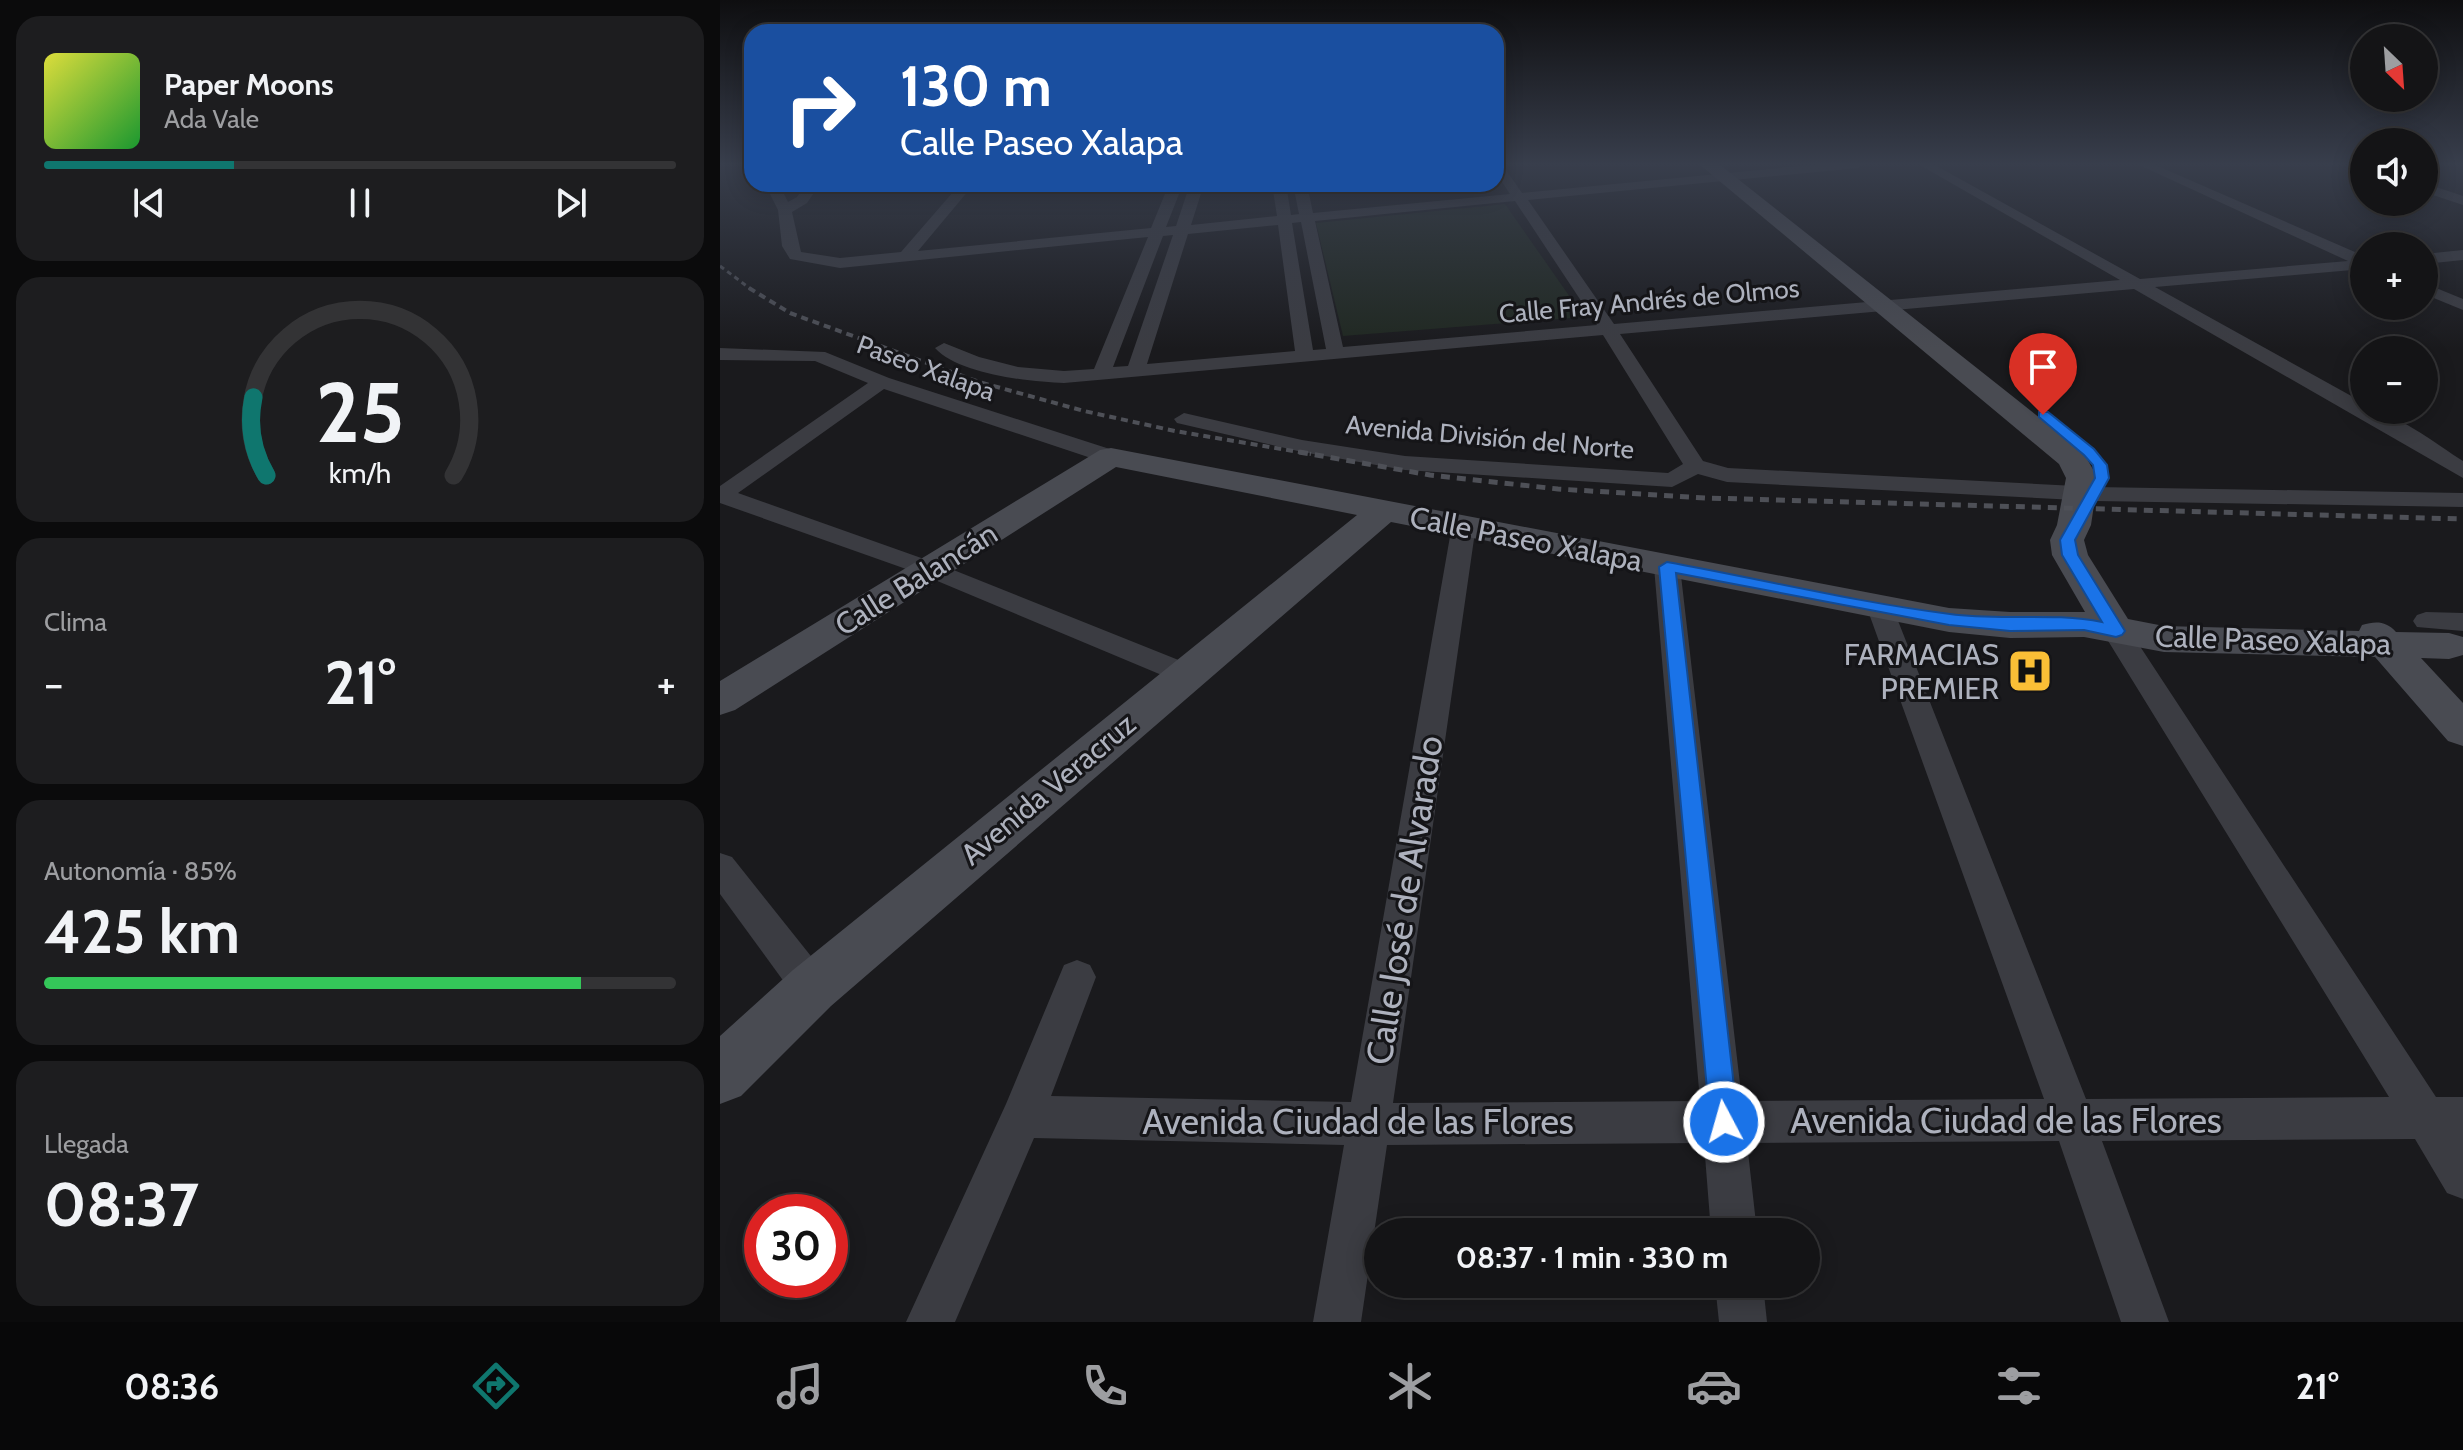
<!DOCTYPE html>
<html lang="es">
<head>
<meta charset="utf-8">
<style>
	:root { --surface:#141416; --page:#1d1d1f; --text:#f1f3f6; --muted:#9d9ea1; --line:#333335; --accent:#0f766e }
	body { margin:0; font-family:Cabin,sans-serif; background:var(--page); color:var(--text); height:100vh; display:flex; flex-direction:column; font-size:30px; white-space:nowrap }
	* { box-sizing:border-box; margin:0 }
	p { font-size:26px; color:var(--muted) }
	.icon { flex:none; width:44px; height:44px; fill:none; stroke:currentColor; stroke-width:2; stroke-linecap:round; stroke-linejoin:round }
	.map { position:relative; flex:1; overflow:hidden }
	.panel { display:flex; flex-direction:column; gap:16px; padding:16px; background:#0b0b0c; width:720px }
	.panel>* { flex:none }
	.banner { position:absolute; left:24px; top:24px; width:760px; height:168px; border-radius:24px; box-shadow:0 4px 20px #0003,0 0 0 2px var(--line); background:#1a4fa0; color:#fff; overflow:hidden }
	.needle { width:52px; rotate:155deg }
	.fabs { position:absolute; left:1630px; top:24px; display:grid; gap:16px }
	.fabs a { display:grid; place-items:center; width:88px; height:88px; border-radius:50%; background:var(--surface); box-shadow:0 4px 20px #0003,0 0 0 2px var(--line); font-size:40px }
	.speed { position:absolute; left:24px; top:1194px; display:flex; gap:16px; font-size:40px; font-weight:700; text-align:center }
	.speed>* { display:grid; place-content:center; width:104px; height:104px; border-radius:50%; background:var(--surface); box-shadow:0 4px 20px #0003,0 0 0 2px var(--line); line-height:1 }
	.speed .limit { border:12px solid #d22; background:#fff; color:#111 }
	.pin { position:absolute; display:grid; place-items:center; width:68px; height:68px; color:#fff; margin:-82px -34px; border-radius:50% 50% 50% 0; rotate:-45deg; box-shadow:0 0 8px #0007 }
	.pin .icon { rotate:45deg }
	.me { position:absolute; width:88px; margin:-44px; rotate:354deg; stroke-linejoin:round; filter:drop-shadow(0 0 6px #0008) }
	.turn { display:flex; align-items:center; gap:28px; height:168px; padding:0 24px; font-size:36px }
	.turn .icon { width:104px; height:104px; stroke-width:2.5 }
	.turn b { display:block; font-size:56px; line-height:68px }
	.big { font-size:60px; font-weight:700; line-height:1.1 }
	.panel .card { flex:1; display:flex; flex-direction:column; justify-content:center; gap:12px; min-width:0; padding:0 28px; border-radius:24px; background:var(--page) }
	.panel .dial { align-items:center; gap:0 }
	.dial svg { height:208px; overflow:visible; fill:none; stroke:var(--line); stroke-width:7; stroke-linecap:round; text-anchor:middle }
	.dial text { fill:var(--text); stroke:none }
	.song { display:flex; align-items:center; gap:24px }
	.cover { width:96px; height:96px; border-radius:12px; background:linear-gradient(135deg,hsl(60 70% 55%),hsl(130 70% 35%)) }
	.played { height:8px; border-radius:4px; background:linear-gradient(90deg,var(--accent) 30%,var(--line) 30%) }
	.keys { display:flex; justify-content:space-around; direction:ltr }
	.heat { display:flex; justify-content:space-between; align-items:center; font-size:44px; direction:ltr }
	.charge { height:12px; border-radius:6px; background:linear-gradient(90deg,#34c759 85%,var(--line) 0) }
	.trip { position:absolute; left:644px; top:1218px; width:456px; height:80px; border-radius:40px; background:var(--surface); box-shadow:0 4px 20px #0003,0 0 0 2px var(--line); font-weight:700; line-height:80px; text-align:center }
	.dock { display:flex; height:128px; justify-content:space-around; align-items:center; background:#080809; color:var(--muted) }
	.dock .icon { width:56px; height:56px }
	.dock .active { color:var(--accent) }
	.dock b { font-size:36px; color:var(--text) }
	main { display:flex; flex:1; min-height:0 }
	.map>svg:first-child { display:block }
</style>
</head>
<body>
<main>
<section class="panel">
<div class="card">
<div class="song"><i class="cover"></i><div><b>Paper Moons</b><p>Ada Vale</p></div></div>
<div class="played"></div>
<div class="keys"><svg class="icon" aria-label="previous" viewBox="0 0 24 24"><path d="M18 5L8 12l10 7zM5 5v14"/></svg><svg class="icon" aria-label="pause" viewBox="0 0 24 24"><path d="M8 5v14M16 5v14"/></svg><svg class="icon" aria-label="next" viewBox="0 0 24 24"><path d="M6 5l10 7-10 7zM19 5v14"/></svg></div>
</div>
<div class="card dial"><svg viewBox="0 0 100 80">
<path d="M14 69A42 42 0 1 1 86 69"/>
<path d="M14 69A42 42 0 0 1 9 39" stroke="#0f766e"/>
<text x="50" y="56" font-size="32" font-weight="700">25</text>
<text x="50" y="72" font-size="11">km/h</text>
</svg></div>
<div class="card"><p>Clima</p>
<div class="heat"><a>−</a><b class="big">21°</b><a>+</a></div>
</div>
<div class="card"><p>Autonomía · 85%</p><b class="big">425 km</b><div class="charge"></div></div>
<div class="card"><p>Llegada</p><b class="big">08:37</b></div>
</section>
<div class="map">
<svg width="1743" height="1322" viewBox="0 0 1743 1322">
	<rect width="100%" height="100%" fill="#1a1a1d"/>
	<polygon fill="#202821" points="785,204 864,317 623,336 596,223"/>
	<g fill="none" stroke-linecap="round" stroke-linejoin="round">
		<g fill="#3b3c42" fill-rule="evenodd">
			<path d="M 776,164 L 782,164 L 802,193 L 1100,164 L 1144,164 L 1138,168 L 808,200 L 894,324 L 1400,280 L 1198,164 L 1213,164 L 1420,279 L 1628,261 L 1417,164 L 1433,164 L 1644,256 L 1644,269 L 1435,287 L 1644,403 L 1644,410 C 1674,410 1717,445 1743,461 L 1743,478 L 1414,289 L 900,334 L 983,461 L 1008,468 L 1375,487 L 1743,493 L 1743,507 L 1375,501 L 1007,482 L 978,474 L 952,487 L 685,470 L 582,452 L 457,423 L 454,419 L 464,413 L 582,440 L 685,456 L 948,473 L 963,464 L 883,335 L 344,383 C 310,382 238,374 215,348 L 224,343 L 259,357 L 298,367 L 344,371 L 374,369 L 428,237 L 120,268 L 70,259 L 62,246 L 58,210 L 45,184 L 59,184 L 68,202 L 77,197 L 86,184 L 100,184 L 87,203 L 72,212 L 81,252 L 120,258 L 181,252 L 240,184 L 254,184 L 198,251 L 431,228 L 449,184 L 463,184 L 446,227 L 456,226 L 470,184 L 484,184 L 471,225 L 557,216 L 552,184 L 566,184 L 571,215 L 579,214 L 573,184 L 587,184 L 593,213 L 790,194 L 776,173 ZM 795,201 L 877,325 L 623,347 L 595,221 ZM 581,222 L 606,349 L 593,350 L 572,223 ZM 558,225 L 575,351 L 427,364 L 468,234 ZM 453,235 L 408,366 L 393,367 L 443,236 Z"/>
			<polygon points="1631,164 1644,164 1644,170 1633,167"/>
			<polygon points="1704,183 1743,196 1743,205 1704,192"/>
			<polygon points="1743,250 1743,260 1704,264 1704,254"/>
			<polygon points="1704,283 1743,299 1743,310 1704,294"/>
			<polygon points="0,348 105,352 169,378 399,452 402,457 399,462 383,462 164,389 18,493 221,565 476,667 480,674 476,681 466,684 456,681 203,575 0,503 0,486 148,383 95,361 0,360"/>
			<polygon points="744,518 752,520 756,525 673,1103 980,1101 934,567 938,562 956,562 960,567 1022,1101 1324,1099 1147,608 1151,602 1160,600 1169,602 1173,608 1366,1099 1669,1097 1382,631 1386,625 1396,622 1406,625 1716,1097 1743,1097 1743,1199 1727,1193 1695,1139 1382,1141 1449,1322 1401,1322 1339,1141 1027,1143 1037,1232 991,1232 984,1143 667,1145 641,1322 593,1322 624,1145 314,1138 235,1322 186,1322 286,1104 344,965 357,960 370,965 376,977 331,1096 631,1102 732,525 736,520"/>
			<polygon points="1706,612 1743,613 1743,631 1697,627 1693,621 1697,615"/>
			<polygon points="0,853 12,857 106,975 111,988 106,1001 92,1006 78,1001 0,894"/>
			<polygon points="995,1284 1043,1284 1047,1322 999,1322"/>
		</g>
		<path fill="#494b52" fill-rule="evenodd" d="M 979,164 L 999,164 L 1363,452 L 1378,478 L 1371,525 L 1364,540 L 1368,555 L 1408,619 L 1444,626 L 1639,631 L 1642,625 C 1656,621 1666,621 1676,632 L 1729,633 L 1743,637 L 1743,655 L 1729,659 L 1701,658 L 1743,703 L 1743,746 L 1728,741 L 1655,657 L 1444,652 L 1364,637 L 1290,638 L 1229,632 L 671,522 L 111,1006 L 21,1096 L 0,1104 L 0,1036 L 73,970 L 637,515 L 396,467 L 15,710 L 0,715 L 0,681 L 380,450 L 391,448 L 1229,608 L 1290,612 L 1365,612 L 1332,555 L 1330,540 L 1337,525 L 1346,478 L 1339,464 Z"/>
		<polyline stroke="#4e5057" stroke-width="3" stroke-dasharray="5 4" stroke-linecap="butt" points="0,266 32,290"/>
		<polyline stroke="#4e5057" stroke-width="4" stroke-dasharray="7 5" stroke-linecap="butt" points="29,288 70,313 259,382 364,411 455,431 591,454"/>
		<polyline stroke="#4e5057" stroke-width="5" stroke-dasharray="9 7" stroke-linecap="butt" points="579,452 710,475 838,489 986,498 1743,519"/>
	</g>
	<linearGradient id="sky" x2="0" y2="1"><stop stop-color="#0e0e10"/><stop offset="0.47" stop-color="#383e4c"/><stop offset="1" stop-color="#383e4c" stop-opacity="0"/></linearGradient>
	<rect width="1743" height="349" fill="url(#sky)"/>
	<path fill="#1a73e8" stroke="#114b97" stroke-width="2" d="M 1319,412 L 1328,412 L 1374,449 L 1387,465 L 1389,478 L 1355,540 L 1358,555 L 1405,631 L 1402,635 L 1396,637 L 1364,630 L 1290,631 L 1229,625 L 956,573 L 1018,1122 L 1014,1132 L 1004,1136 L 994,1132 L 990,1122 L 939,567 L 947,562 C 1041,579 1135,602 1230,614 C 1280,621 1333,612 1382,622 L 1342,555 L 1340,540 L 1375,478 L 1373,465 L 1364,455 L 1319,417 Z"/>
	<defs>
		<g id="hospital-square" transform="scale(2.3)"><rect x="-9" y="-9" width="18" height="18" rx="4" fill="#fabf36" stroke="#151518"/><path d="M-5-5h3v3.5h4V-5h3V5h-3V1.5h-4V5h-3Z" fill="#111"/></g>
	</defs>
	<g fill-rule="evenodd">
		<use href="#hospital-square" x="1310" y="671"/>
	</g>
	<g text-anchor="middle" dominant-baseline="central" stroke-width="6" stroke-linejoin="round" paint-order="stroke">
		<g font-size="26" fill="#adb1bd" stroke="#151518">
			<text transform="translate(929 301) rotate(-5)">Calle Fray Andrés de Olmos</text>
			<text transform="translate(206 368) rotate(20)">Paseo Xalapa</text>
			<text transform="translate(770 437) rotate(5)">Avenida División del Norte</text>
		</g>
		<g font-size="30" fill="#adb1bd" stroke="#151518">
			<text transform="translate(806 539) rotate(11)">Calle Paseo Xalapa</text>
			<text transform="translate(196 579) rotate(-32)">Calle Balancán</text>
			<text transform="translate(1553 640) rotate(2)">Calle Paseo Xalapa</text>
			<text transform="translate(328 789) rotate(-40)">Avenida Veracruz</text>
		</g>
		<g font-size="30" fill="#adb1bd" stroke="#151518" text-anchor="end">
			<text x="1279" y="654">FARMACIAS<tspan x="1279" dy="34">PREMIER</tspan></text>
		</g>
		<g font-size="36" fill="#adb1bd" stroke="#151518">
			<text transform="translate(684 900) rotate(-81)">Calle José de Alvarado</text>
			<text x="1286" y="1120">Avenida Ciudad de las Flores</text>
			<text x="638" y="1121">Avenida Ciudad de las Flores</text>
		</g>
	</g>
</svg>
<div class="fabs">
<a><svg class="needle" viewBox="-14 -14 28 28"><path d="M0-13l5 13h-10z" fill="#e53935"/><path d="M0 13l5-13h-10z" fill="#9d9ea1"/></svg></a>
<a><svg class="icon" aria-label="sound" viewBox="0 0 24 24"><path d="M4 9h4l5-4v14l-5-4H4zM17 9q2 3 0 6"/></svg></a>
<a>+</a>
<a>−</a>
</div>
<div class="speed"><div class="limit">30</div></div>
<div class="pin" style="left:1323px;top:415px;background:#d93025"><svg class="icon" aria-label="arrive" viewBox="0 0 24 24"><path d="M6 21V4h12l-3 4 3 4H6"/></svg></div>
<svg class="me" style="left:1004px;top:1122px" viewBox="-20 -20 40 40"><circle r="17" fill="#1a73e8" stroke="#fff" stroke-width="3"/><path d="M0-11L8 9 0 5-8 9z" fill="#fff"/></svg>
<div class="trip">08:37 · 1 min · 330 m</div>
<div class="banner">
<div class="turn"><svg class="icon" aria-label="right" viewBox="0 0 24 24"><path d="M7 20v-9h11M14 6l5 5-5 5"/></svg><div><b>130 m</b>Calle Paseo Xalapa</div></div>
</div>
</div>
</main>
<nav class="dock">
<b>08:36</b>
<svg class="icon active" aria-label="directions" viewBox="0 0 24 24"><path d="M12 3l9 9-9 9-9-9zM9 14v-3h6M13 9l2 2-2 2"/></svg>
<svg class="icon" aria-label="music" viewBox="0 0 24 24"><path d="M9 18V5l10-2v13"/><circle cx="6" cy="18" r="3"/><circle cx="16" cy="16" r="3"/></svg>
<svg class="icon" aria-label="phone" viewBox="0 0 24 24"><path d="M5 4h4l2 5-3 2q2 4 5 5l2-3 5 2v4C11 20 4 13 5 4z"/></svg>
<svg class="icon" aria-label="climate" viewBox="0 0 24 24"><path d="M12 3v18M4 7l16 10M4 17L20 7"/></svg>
<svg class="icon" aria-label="car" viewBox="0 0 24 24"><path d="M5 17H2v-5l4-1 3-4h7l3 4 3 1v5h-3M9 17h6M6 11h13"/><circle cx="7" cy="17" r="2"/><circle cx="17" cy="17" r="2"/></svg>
<svg class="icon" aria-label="filters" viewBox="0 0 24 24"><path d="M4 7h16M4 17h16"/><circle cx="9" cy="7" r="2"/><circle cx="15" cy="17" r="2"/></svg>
<b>21°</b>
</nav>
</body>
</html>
